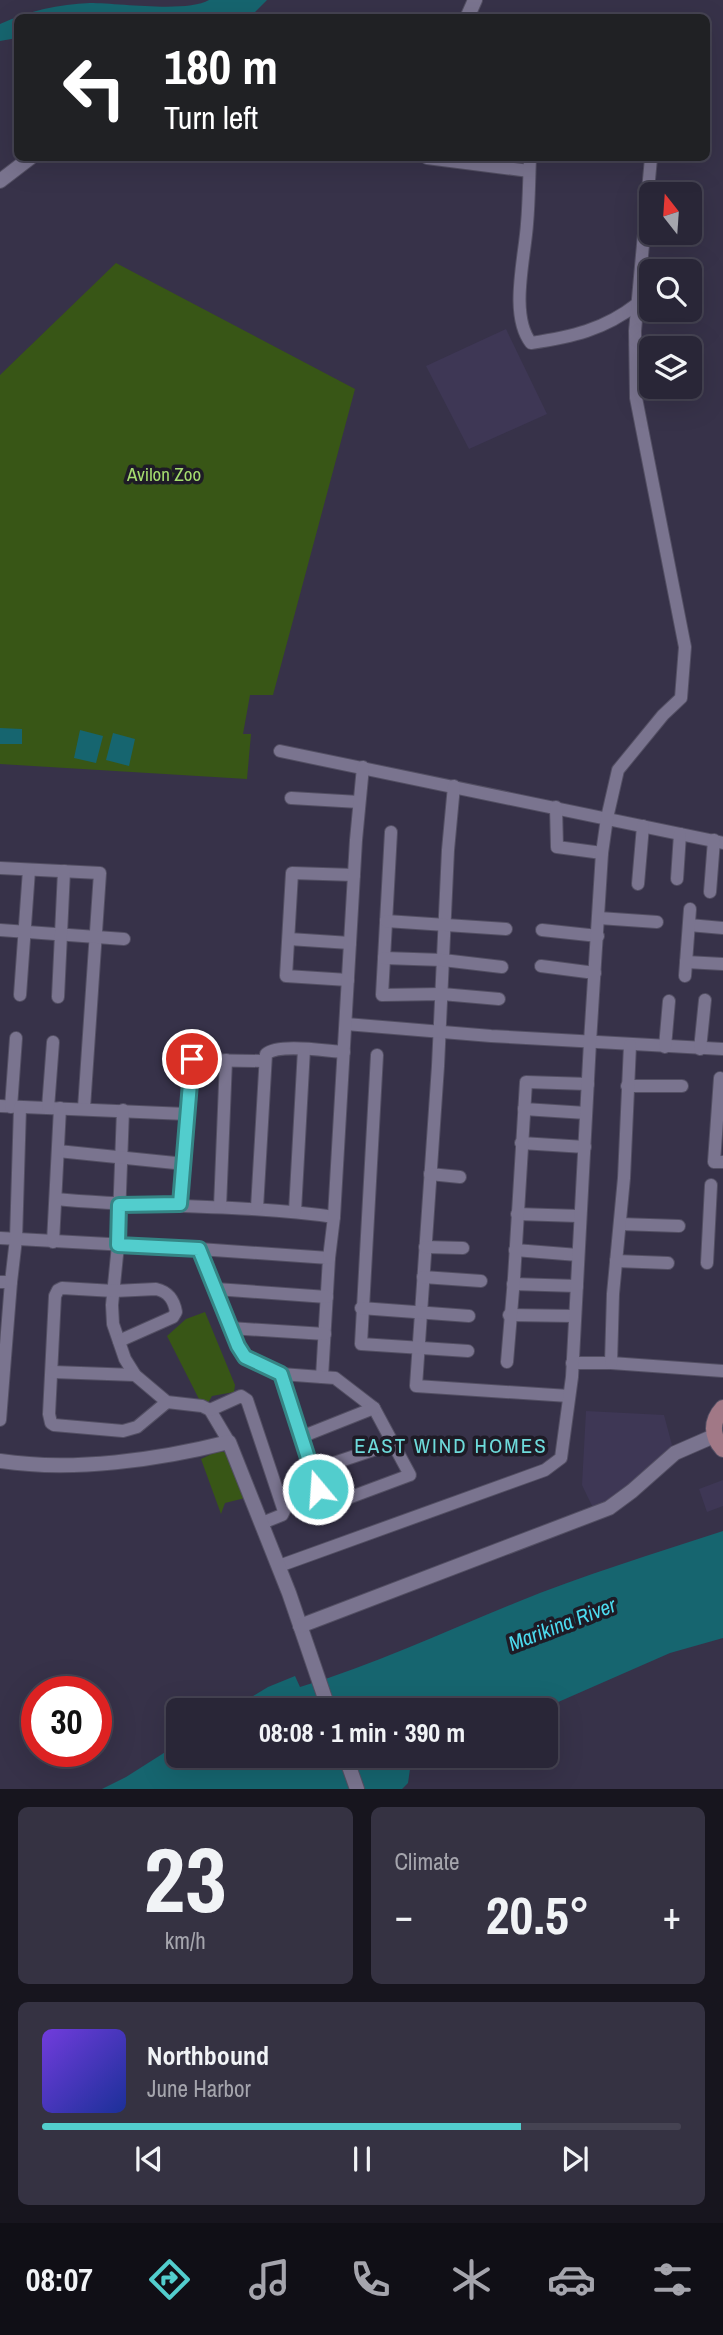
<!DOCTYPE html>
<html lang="en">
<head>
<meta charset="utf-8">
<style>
	:root { --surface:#292637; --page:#353242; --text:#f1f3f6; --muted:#a5a5ad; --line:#454352; --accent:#52cdcd }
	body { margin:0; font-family:"Archivo Narrow",sans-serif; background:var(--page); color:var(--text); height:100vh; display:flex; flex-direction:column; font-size:26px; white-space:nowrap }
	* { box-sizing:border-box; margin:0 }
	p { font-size:23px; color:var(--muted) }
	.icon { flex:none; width:38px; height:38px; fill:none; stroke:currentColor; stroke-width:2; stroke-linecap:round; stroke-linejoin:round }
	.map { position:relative; height:1789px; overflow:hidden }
	.side { display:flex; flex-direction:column; gap:18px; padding:18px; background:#17151e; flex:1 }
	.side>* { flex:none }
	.hud { position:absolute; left:14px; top:14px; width:696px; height:147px; border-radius:10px; box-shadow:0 7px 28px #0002,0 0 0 2px var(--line); background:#202124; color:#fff; overflow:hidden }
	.needle { width:46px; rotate:343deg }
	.buttons { position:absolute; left:639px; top:182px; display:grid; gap:14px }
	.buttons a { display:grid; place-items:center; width:63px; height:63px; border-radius:10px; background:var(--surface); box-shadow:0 7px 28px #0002,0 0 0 2px var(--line); font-size:35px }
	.speed { position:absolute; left:21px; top:1676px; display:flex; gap:14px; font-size:35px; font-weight:700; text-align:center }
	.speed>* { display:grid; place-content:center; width:91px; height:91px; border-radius:50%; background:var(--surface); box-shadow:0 7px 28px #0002,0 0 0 2px var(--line); line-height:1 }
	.speed .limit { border:10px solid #d22; background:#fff; color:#111 }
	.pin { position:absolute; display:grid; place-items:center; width:60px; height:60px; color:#fff; margin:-30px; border:4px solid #fff; border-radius:50%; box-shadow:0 2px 7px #0007 }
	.me { position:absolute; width:77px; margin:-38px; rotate:342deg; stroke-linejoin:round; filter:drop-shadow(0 0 5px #0008) }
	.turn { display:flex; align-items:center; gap:24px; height:147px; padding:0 35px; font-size:32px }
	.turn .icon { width:91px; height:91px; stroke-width:2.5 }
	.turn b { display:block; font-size:49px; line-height:60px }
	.big { font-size:52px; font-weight:700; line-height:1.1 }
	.side .card { flex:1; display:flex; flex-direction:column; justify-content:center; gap:10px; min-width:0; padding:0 24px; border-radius:10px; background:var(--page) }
	.side .dial { align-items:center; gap:0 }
	.dial b { font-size:91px; line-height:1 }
	.song { display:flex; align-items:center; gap:21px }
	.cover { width:84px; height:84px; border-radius:10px; background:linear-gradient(135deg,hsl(260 70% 55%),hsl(230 70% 35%)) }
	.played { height:7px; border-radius:4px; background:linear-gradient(90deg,var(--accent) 75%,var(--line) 75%) }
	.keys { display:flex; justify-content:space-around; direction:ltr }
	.heat { display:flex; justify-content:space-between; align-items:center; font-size:38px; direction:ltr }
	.side .tiles { flex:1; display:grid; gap:18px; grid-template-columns:1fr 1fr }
	.card:last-child { grid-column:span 2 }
	.trip { position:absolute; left:166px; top:1698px; width:392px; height:70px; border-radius:10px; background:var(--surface); box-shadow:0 7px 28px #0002,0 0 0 2px var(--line); font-weight:700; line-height:70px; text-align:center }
	.tab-bar { display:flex; height:112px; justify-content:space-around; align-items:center; background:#100f16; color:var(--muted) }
	.tab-bar .icon { width:49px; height:49px }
	.tab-bar .selected { color:var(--accent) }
	.tab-bar b { font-size:32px; color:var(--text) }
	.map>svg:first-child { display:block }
</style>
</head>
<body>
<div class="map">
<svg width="723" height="1789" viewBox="0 0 723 1789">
	<rect width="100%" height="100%" fill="#373249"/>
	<g fill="#3e3755">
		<polygon points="506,329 547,414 469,449 426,366"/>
		<polygon points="586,1411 664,1415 672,1445 640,1479 594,1510 582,1485"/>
		<polygon points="723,1480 723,1506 707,1512 699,1489"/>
	</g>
	<g fill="#385616">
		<polygon points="116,263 355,389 273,695 250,695 243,734 251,734 247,779 0,764 0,375"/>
		<polygon points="205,1312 235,1385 234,1392 212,1396 208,1403 202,1405 167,1336 186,1319"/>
		<polygon points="218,1451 229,1453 245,1498 225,1503 221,1514 201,1459"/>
	</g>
	<g fill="#16656f">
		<path d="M 209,0 L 267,0 L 250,17 L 18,18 L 17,38 L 0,41 L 0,24 C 28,11 59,4 90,3 C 118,3 187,13 209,0 Z"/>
		<polygon points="0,728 22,729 22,744 0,744"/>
		<polygon points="80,730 103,736 96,763 74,758"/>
		<polygon points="113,733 135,739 129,766 106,760"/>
		<path d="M 723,1531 L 723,1638 L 670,1653 L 540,1710 L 230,1710 L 268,1687 L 295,1676 L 300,1687 C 374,1665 444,1632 515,1603 C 583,1575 653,1554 723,1531 Z"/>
		<polygon points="178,1744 178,1755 441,1755 410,1769 408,1783 402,1789 102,1789 126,1777"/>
	</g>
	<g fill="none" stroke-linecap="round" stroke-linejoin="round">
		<g stroke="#534f63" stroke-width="14">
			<g id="minor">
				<polyline points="427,158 529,171"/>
				<path d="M 530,158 C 529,180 529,202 527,224 C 525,257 509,315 531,343 C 571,337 604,330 637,304"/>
				<polyline points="280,751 723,843"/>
				<polyline points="454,786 448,850 438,1066 416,1386 569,1396"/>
				<polyline points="291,798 359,802"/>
				<polyline points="556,807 557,847 602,853"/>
				<polyline points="391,832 382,995 442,994 499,999"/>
				<polyline points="0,868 100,873 84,1108"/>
				<polyline points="677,879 680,834"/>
				<polyline points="638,884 643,826"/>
				<polyline points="710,892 714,840"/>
				<polyline points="599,918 657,922"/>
				<polyline points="386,921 506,929"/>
				<polyline points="689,925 723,928"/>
				<polyline points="0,930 124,939"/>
				<polyline points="542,930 598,936"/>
				<polyline points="289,939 350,943"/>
				<polyline points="384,958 443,960 502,967"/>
				<polyline points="686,962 723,964"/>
				<polyline points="541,966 595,973"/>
				<polyline points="685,976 690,909"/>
				<polyline points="348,980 286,976 292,873 354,875"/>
				<polyline points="20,995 29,870"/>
				<polyline points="58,997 64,871"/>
				<polyline points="346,1024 491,1036 723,1049"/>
				<polyline points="665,1047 669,1001"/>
				<polyline points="700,1049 705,1000"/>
				<polyline points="377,1055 361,1344 468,1351"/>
				<polyline points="720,1078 714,1162 723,1162"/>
				<polyline points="627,1086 682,1086"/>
				<polyline points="0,1106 186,1114 185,1164 180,1204"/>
				<polyline points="11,1107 16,1038"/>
				<polyline points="48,1108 53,1042"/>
				<polyline points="524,1109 586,1113"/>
				<polyline points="123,1110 118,1245 112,1305 113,1324 125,1359 135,1375 167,1402 202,1406 210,1410 229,1442"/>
				<polyline points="186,1114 192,1060 264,1061"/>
				<polyline points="521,1143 585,1147"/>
				<polyline points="58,1151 185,1164"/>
				<polyline points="430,1174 460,1177"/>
				<path d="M 56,1199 C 149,1208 242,1204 334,1217"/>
				<polyline points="220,1207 226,1060"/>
				<path d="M 257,1208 L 266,1054 C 279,1043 326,1051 344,1052"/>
				<polyline points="295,1211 304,1049"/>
				<polyline points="517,1214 579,1216"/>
				<polyline points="620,1224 679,1226"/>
				<polyline points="0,1238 199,1249 238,1346 245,1357 281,1374"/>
				<polyline points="53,1242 60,1108"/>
				<polyline points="425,1247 463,1248"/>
				<polyline points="199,1249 329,1258 322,1377"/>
				<polyline points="515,1250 578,1255"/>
				<polyline points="329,1258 334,1217 356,840 363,767"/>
				<polyline points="616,1261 668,1263"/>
				<polyline points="707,1263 711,1185"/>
				<polyline points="423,1277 481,1281"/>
				<polyline points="0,1282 11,1282 0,1420"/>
				<polyline points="11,1282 16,1239 20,1107"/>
				<polyline points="513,1284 577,1286"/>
				<polyline points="216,1289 327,1297"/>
				<polyline points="361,1308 469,1316"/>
				<polyline points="509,1315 575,1316"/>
				<polyline points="230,1328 325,1334"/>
				<path d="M 119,1341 L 173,1317 L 176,1312 C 174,1300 169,1292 156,1289 L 114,1291 L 62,1288 L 58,1290 L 55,1296 L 49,1414 L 51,1423 L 54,1425 L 123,1431 L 137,1427 L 167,1402"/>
				<polyline points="507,1362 514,1278 526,1082 588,1084"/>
				<polyline points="572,1363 611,1363 723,1371"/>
				<polyline points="611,1363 613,1294 624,1178 630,1045"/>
				<polyline points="53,1372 135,1375"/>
				<polygon points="281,1374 335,1378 374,1408 410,1475 324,1507"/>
				<polyline points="210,1410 241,1396 247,1400 284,1511 282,1515 262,1523"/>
				<polyline points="301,1437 374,1408"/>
				<polyline points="313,1470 394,1443"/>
				<polyline points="279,1566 545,1470 561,1458 572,1377 590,1042 602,853 607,818 618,770 663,715 681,698 685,647 636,398 635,331 651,158"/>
			</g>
		</g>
		<g stroke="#534f63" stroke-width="16">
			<g id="tertiary">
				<polyline points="467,18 475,0"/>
				<polyline points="0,181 30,158"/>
				<path d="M 0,1461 C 73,1472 158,1460 229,1442 L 289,1593 L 329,1710"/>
				<polyline points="300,1626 609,1508 632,1491 675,1453 714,1436"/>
				<polyline points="345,1755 357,1789"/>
			</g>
		</g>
		<g stroke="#534f63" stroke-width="18">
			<path id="secondary" d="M 723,1408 C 711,1421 711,1436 723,1449"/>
		</g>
		<use href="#minor" stroke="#7a748f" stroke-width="12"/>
		<use href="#tertiary" stroke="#7a748f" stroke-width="14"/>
		<use href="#secondary" stroke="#a17886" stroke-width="16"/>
	</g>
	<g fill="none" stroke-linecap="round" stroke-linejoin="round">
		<g stroke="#358585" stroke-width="18">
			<polyline id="route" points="192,1059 180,1204 119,1205 118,1245 199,1249 238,1346 245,1357 281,1374 318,1489"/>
		</g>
		<use href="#route" stroke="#52cdcd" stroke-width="12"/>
	</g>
	<g text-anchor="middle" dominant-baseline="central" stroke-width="7" stroke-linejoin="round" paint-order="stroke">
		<g font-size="19" fill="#a5dd6f" stroke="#1e1b26">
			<text x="164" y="474">Avilon Zoo</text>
		</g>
		<g font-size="21" letter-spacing="2" fill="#6edbdb" stroke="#1e1b26">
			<text x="451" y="1445">EAST WIND HOMES</text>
		</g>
		<g font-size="21" font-style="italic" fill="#4cdbef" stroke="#1e1b26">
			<text transform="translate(562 1624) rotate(-21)">Marikina River</text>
		</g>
	</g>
</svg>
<div class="buttons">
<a><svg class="needle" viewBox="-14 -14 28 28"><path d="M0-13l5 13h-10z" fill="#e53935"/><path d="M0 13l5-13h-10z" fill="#a5a5ad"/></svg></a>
<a><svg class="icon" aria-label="search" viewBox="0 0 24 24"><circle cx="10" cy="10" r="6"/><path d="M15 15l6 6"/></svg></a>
<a><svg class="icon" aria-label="layers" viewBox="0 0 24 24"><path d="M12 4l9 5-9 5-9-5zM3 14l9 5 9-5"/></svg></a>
</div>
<div class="speed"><div class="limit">30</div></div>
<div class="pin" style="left:192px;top:1059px;background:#d93025"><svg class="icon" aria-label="arrive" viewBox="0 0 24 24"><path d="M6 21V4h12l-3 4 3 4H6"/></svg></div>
<svg class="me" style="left:318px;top:1489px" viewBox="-20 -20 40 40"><circle r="17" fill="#52cdcd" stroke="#fff" stroke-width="3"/><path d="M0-11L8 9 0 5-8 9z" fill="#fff"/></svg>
<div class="trip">08:08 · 1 min · 390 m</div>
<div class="hud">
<div class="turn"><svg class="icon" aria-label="left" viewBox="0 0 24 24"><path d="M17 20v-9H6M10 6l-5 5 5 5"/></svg><div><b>180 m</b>Turn left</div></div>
</div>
</div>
<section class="side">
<div class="tiles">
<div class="card dial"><b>23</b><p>km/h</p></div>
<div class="card"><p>Climate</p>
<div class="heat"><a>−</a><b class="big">20.5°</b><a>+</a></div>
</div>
<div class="card">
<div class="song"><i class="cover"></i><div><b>Northbound</b><p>June Harbor</p></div></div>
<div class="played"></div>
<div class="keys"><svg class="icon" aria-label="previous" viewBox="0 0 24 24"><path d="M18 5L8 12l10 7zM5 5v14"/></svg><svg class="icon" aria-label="pause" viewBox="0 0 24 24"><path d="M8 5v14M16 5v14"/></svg><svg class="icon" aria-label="next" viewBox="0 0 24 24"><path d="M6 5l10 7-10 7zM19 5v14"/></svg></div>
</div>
</div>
</section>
<nav class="tab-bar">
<b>08:07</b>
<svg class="icon selected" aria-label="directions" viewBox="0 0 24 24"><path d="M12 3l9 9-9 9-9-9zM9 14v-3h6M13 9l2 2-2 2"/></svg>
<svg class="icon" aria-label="music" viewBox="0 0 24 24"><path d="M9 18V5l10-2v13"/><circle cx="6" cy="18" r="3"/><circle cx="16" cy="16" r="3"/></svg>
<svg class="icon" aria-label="phone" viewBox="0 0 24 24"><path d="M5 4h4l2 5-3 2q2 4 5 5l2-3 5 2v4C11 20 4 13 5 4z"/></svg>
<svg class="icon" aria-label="climate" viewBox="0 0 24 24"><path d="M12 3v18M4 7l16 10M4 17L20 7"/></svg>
<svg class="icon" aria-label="car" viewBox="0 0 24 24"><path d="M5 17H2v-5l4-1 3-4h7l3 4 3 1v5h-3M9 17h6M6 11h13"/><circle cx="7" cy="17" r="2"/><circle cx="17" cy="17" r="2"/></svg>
<svg class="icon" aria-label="filters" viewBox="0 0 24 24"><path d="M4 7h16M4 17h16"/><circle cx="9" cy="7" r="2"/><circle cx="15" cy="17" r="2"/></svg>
</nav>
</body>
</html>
